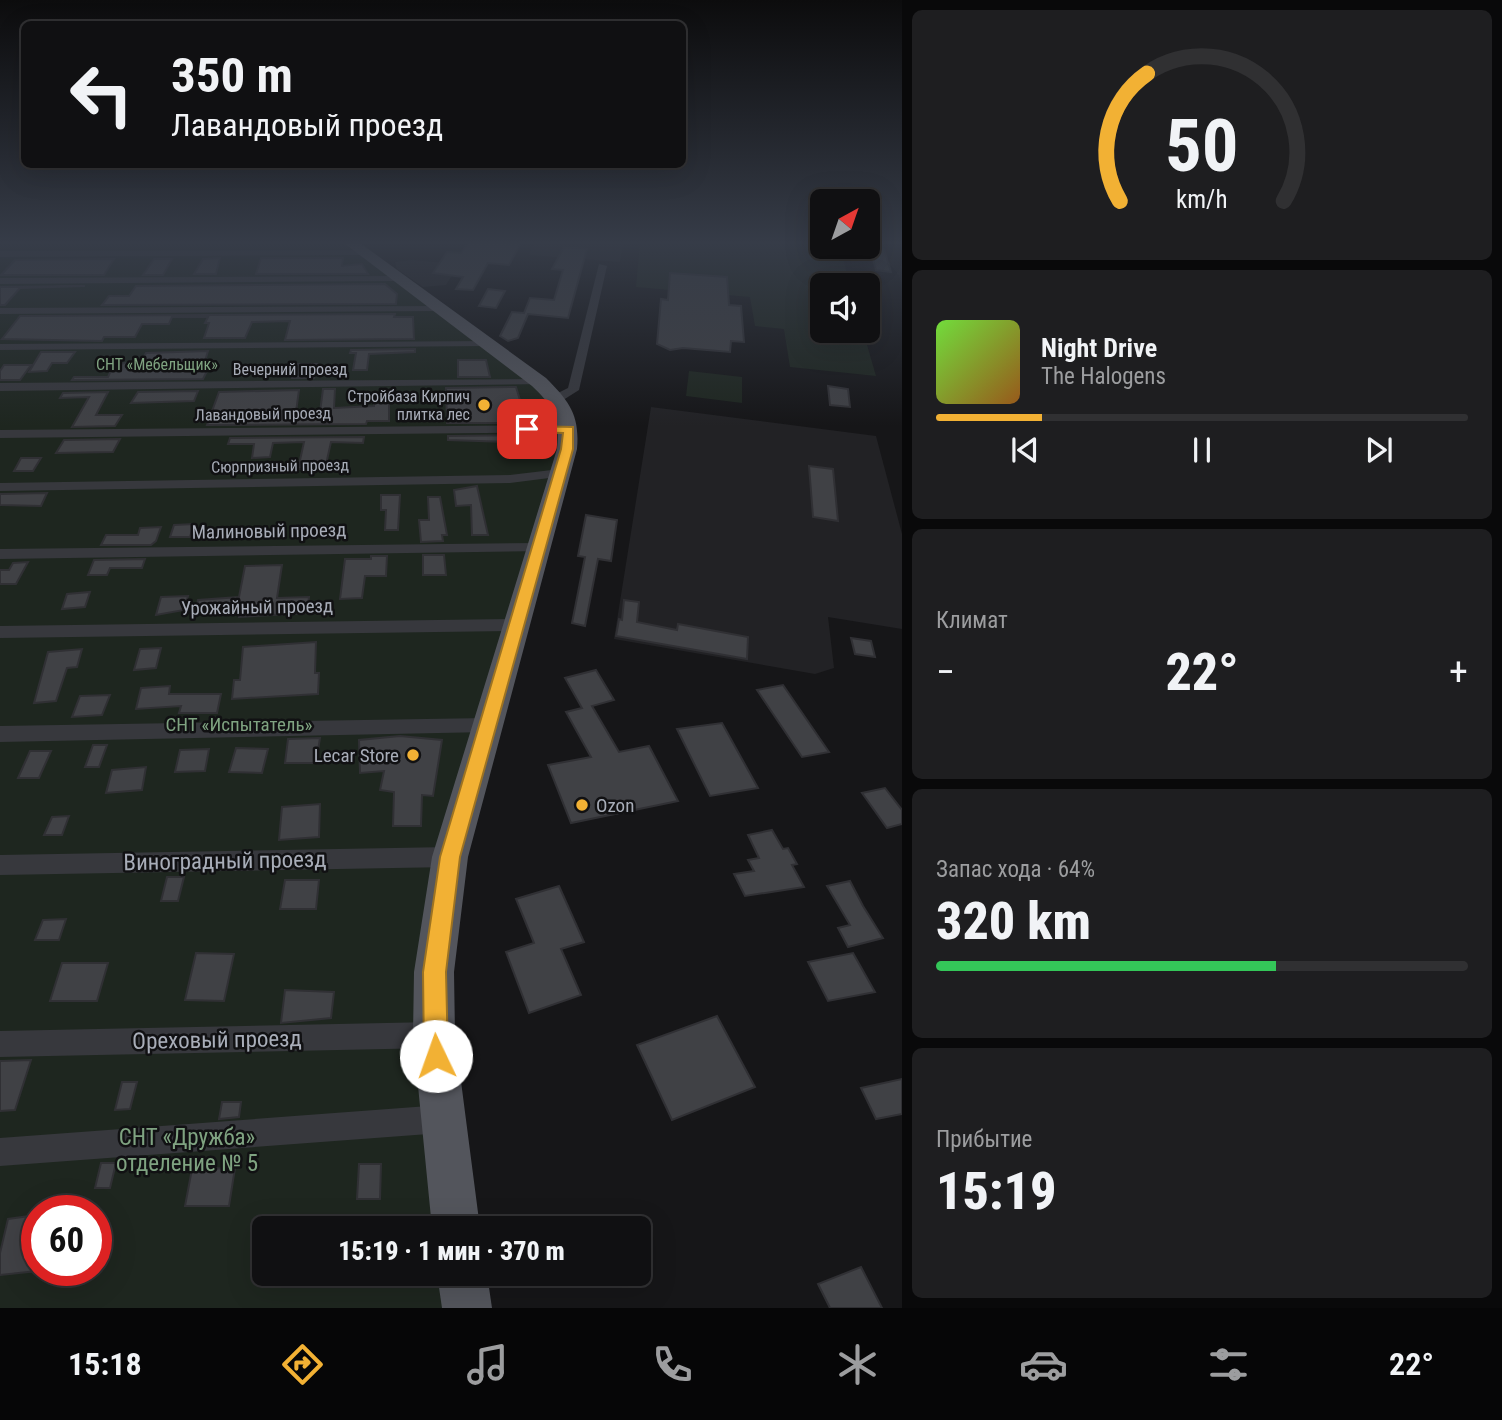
<!DOCTYPE html>
<html lang="ru">
<head>
<meta charset="utf-8">
<style>
	:root { --surface:#101012; --page:#1e1e20; --text:#f1f3f6; --muted:#9c9d9f; --line:#303032; --accent:#f2b134 }
	body { margin:0; font-family:"Roboto Condensed",sans-serif; background:var(--page); color:var(--text); height:100vh; display:flex; flex-direction:column; font-size:26px; white-space:nowrap }
	* { box-sizing:border-box; margin:0 }
	p { font-size:23px; color:var(--muted) }
	.icon { flex:none; width:38px; height:38px; fill:none; stroke:currentColor; stroke-width:2; stroke-linecap:round; stroke-linejoin:round }
	.map { position:relative; flex:1; overflow:hidden }
	.panel { display:flex; flex-direction:column; gap:10px; padding:10px; background:#09090a; width:600px }
	.panel>* { flex:none }
	.hud { position:absolute; left:21px; top:21px; width:665px; height:147px; border-radius:10px; box-shadow:0 7px 28px #0002,0 0 0 2px var(--line); background:#101012; color:var(--text); overflow:hidden }
	.needle { width:46px; rotate:40deg }
	.tools { position:absolute; left:810px; top:189px; display:grid; gap:14px }
	.tools a { display:grid; place-items:center; width:70px; height:70px; border-radius:10px; background:var(--surface); box-shadow:0 7px 28px #0002,0 0 0 2px var(--line); font-size:35px }
	.speed { position:absolute; left:21px; top:1195px; display:flex; gap:14px; font-size:35px; font-weight:700; text-align:center }
	.speed>* { display:grid; place-content:center; width:91px; height:91px; border-radius:50%; background:var(--surface); box-shadow:0 7px 28px #0002,0 0 0 2px var(--line); line-height:1 }
	.speed .limit { border:10px solid #d22; background:#fff; color:#111 }
	.pin { position:absolute; display:grid; place-items:center; width:60px; height:60px; color:#fff; margin:-30px; border-radius:14px; box-shadow:0 4px 10px #0006 }
	.me { position:absolute; width:77px; margin:-38px; rotate:357deg; stroke-linejoin:round; filter:drop-shadow(0 0 5px #0008) }
	.turn { display:flex; align-items:center; gap:24px; height:147px; padding:0 35px; font-size:32px }
	.turn .icon { width:91px; height:91px; stroke-width:2.5 }
	.turn b { display:block; font-size:49px; line-height:60px }
	.big { font-size:52px; font-weight:800; line-height:1.1 }
	.panel .tile { flex:1; display:flex; flex-direction:column; justify-content:center; gap:10px; min-width:0; padding:0 24px; border-radius:10px; background:var(--page) }
	.panel .dial { align-items:center; gap:0 }
	.dial svg { height:182px; overflow:visible; fill:none; stroke:var(--line); stroke-width:7; stroke-linecap:round; text-anchor:middle }
	.dial text { fill:var(--text); stroke:none }
	.song { display:flex; align-items:center; gap:21px }
	.cover { width:84px; height:84px; border-radius:10px; background:linear-gradient(135deg,hsl(100 70% 55%),hsl(30 70% 35%)) }
	.played { height:7px; border-radius:4px; background:linear-gradient(90deg,var(--accent) 20%,var(--line) 20%) }
	.keys { display:flex; justify-content:space-around; direction:ltr }
	.heat { display:flex; justify-content:space-between; align-items:center; font-size:38px; direction:ltr }
	.charge { height:10px; border-radius:5px; background:linear-gradient(90deg,#34c759 64%,var(--line) 0) }
	.trip { position:absolute; left:252px; top:1216px; width:399px; height:70px; border-radius:10px; background:var(--surface); box-shadow:0 7px 28px #0002,0 0 0 2px var(--line); font-weight:800; line-height:70px; text-align:center }
	.tabs { display:flex; height:112px; justify-content:space-around; align-items:center; background:#060607; color:var(--muted) }
	.tabs .icon { width:49px; height:49px }
	.tabs .active { color:var(--accent) }
	.tabs b { font-size:32px; color:var(--text) }
	main { display:flex; flex:1; min-height:0 }
	.map>svg:first-child { display:block }
</style>
</head>
<body>
<main>
<div class="map">
<svg width="902" height="1308" viewBox="0 0 902 1308">
	<rect width="100%" height="100%" fill="#161618"/>
	<g fill="#222225">
		<polygon points="534,243 623,243 620,262 529,255"/>
		<polygon points="412,260 459,264 446,285 423,287 397,269 395,262"/>
		<polygon points="651,407 876,436 902,534 902,629 828,617 834,668 815,674 614,639"/>
	</g>
	<g fill="#1e261f" fill-rule="evenodd">
		<path d="M 0,243 L 351,243 L 509,360 L 567,420 L 461,821 L 442,1119 L 456,1228 L 264,1228 L 264,1274 L 462,1274 L 467,1308 L 0,1308 ZM 37,1211 L 96,1211 L 96,1270 L 37,1270 Z"/>
		<polygon points="640,243 822,243 822,247 840,247 850,285 822,285 822,331 863,331 876,376 790,367 784,329 755,326 750,297 636,287"/>
		<polygon points="689,371 742,377 742,403 686,396"/>
	</g>
	<g fill="#404145" stroke="#303034" stroke-width="2">
		<polygon points="468,243 521,243 509,265 488,263 473,290 456,289 463,277 433,273 447,252 461,253"/>
		<polygon points="564,247 587,249 568,318 528,314 518,338 508,341 500,336 512,312 524,313 530,298 554,300 563,270 552,269"/>
		<polygon points="870,248 884,249 891,272 876,270"/>
		<polygon points="220,258 216,274 194,274 203,259"/>
		<polygon points="261,258 343,258 342,266 362,264 368,274 256,274"/>
		<polygon points="114,259 104,275 1,275 15,260"/>
		<polygon points="154,259 172,259 163,275 143,275"/>
		<polygon points="670,273 727,277 729,305 741,306 744,342 731,341 730,352 683,348 670,350 657,344 661,299 668,300"/>
		<polygon points="385,284 397,294 396,304 102,305 109,296 129,296 136,286"/>
		<polygon points="85,286 20,288 5,305 0,305 0,287"/>
		<polygon points="488,289 505,291 496,308 479,306"/>
		<polygon points="395,314 394,317 413,317 414,339 285,340 290,321 252,322 245,338 204,338 209,323 205,323 208,317 172,317 169,324 142,324 135,337 104,337 102,341 2,339 20,316"/>
		<polygon points="415,349 415,352 369,354 367,370 353,370 356,353 350,353 351,350"/>
		<polygon points="208,351 202,371 207,371 203,379 72,380 74,377 108,377 114,364 141,362 146,353"/>
		<polygon points="41,352 75,352 67,363 52,363 47,371 29,372"/>
		<polygon points="458,360 486,360 490,377 458,377"/>
		<polygon points="296,364 317,364 314,378 292,378"/>
		<polygon points="4,365 31,365 20,380 0,380 0,371"/>
		<polygon points="828,386 848,389 850,407 830,405"/>
		<polygon points="516,387 527,423 447,423 446,388"/>
		<polygon points="323,389 335,389 334,408 374,406 375,393 389,393 389,421 367,421 366,424 207,425 219,392 299,390 296,412 320,412"/>
		<polygon points="198,391 194,401 131,403 138,392"/>
		<polygon points="108,392 96,415 122,415 115,426 72,427 89,397 60,398 63,393"/>
		<polygon points="525,435 526,454 508,454 508,442 448,440 448,436"/>
		<polygon points="364,437 363,443 331,442 325,469 298,469 304,442 273,443 270,457 252,458 254,444 228,444 230,438"/>
		<polygon points="120,439 113,452 56,453 64,440"/>
		<polygon points="21,458 41,458 33,471 14,471"/>
		<polygon points="809,466 833,469 838,521 813,517"/>
		<polygon points="477,486 488,535 472,535 471,505 456,506 454,490"/>
		<polygon points="47,493 41,506 0,505 0,494"/>
		<polygon points="381,495 400,495 398,530 385,530 386,510 381,510"/>
		<polygon points="428,497 440,497 447,535 442,535 443,541 421,542 419,520 429,520"/>
		<polygon points="586,515 617,520 611,561 598,559 585,626 572,623 585,557 578,556"/>
		<polygon points="194,524 190,537 170,537 174,525"/>
		<polygon points="161,527 156,541 151,545 101,545 106,535 138,535 140,528"/>
		<polygon points="423,555 444,555 446,575 423,575"/>
		<polygon points="371,556 387,556 386,576 365,576 362,598 340,599 345,559 371,559"/>
		<polygon points="145,559 142,568 110,568 107,575 88,575 94,560"/>
		<polygon points="28,562 16,584 0,584 0,570 9,570 13,563"/>
		<polygon points="282,565 277,598 309,597 307,613 239,617 240,610 196,613 198,600 239,597 245,566"/>
		<polygon points="90,592 85,607 62,609 67,594"/>
		<polygon points="188,596 184,610 156,615 161,597"/>
		<polygon points="624,600 639,602 637,622 677,630 678,624 748,637 747,659 616,636 619,619 622,620"/>
		<polygon points="851,638 871,641 875,657 855,654"/>
		<polygon points="316,642 315,673 319,673 318,694 232,699 234,680 240,680 243,647"/>
		<polygon points="161,648 156,668 134,670 140,649"/>
		<polygon points="82,649 77,667 67,668 56,701 34,703 48,652"/>
		<polygon points="596,670 614,700 592,706 619,752 649,746 678,801 571,823 548,765 591,757 566,712 582,708 565,678"/>
		<polygon points="783,685 829,752 802,757 757,690"/>
		<polygon points="170,686 169,694 221,694 217,713 179,713 181,706 136,709 141,688"/>
		<polygon points="110,695 102,715 72,717 80,696"/>
		<polygon points="722,723 758,788 710,796 677,729"/>
		<polygon points="400,736 442,740 433,796 422,795 421,826 393,826 394,792 380,790 384,771 360,773 359,740"/>
		<polygon points="320,738 316,763 285,763 288,739"/>
		<polygon points="93,745 107,745 99,767 85,767"/>
		<polygon points="236,748 268,749 262,773 229,772"/>
		<polygon points="209,749 205,771 175,772 180,750"/>
		<polygon points="30,751 51,751 39,778 18,778"/>
		<polygon points="146,767 142,790 106,793 112,770"/>
		<polygon points="885,788 902,810 902,824 887,828 862,793"/>
		<polygon points="320,804 319,837 279,840 282,807"/>
		<polygon points="69,816 62,835 44,835 52,817"/>
		<polygon points="772,830 783,849 788,848 797,864 792,865 804,887 745,896 734,874 754,871 748,860 759,858 748,835"/>
		<polygon points="167,877 184,877 178,901 161,901"/>
		<polygon points="285,880 319,880 316,909 280,909"/>
		<polygon points="850,881 863,906 883,938 848,947 838,928 850,925 827,886"/>
		<polygon points="559,886 584,942 561,949 581,995 529,1013 506,952 534,943 516,899"/>
		<polygon points="66,919 59,940 35,940 43,920"/>
		<polygon points="196,953 234,954 224,1001 185,1000"/>
		<polygon points="853,953 875,992 828,1001 808,962"/>
		<polygon points="62,963 108,963 97,1001 50,1001"/>
		<polygon points="285,990 334,992 331,1018 281,1023"/>
		<polygon points="717,1016 755,1087 672,1120 637,1045"/>
		<polygon points="31,1060 15,1110 0,1111 0,1061"/>
		<polygon points="902,1079 902,1114 876,1119 861,1088"/>
		<polygon points="122,1082 137,1082 130,1109 115,1110"/>
		<polygon points="222,1102 241,1102 239,1117 219,1119"/>
		<polygon points="101,1163 116,1163 110,1188 95,1188"/>
		<polygon points="359,1164 381,1164 380,1199 357,1199"/>
		<polygon points="235,1168 229,1206 185,1206 192,1169"/>
		<polygon points="37,1215 37,1271 0,1275 0,1253 8,1219"/>
		<polygon points="861,1267 882,1308 830,1308 818,1284"/>
	</g>
	<g fill="none" stroke-linecap="round" stroke-linejoin="round">
		<g fill="#37383d" fill-rule="evenodd">
			<polygon points="365,250 366,252 362,255 0,257 0,251"/>
			<polygon points="599,264 607,266 579,390 560,402 552,402 552,396 568,388"/>
			<polygon points="401,276 403,278 398,281 0,284 0,278"/>
			<polygon points="442,306 443,308 438,311 0,314 0,308"/>
			<polygon points="490,341 490,345 486,346 0,350 0,344"/>
			<polygon points="539,379 545,382 543,384 0,391 0,383"/>
			<polygon points="569,425 573,426 573,432 0,438 0,430"/>
			<polygon points="560,469 567,473 565,476 510,483 0,491 0,483 510,475"/>
			<polygon points="538,543 543,545 546,548 543,551 0,559 0,549"/>
			<polygon points="515,619 523,625 515,631 0,638 0,626"/>
			<polygon points="488,718 495,720 498,725 495,730 488,732 0,742 0,726"/>
			<polygon points="450,847 458,850 461,857 458,864 450,867 0,875 0,855"/>
			<polygon points="434,1022 443,1026 447,1035 443,1044 434,1048 0,1057 0,1031"/>
			<polygon points="442,1105 452,1109 456,1119 452,1129 442,1133 0,1166 0,1138"/>
		</g>
		<g fill="#53555c" fill-rule="evenodd">
			<path d="M 344,243 L 360,243 L 546,378 C 569,401 580,415 577,449 L 468,857 L 454,972 L 455,1035 L 480,1228 L 432,1228 L 413,1035 L 414,972 L 432,857 L 557,449 C 560,418 554,407 532,386 Z"/>
			<polygon points="437,1274 487,1274 492,1308 442,1308"/>
		</g>
	</g>
	<linearGradient id="sky" x2="0" y2="1"><stop stop-color="#0c0c0d"/><stop offset="0.57" stop-color="#363c48"/><stop offset="1" stop-color="#363c48" stop-opacity="0"/></linearGradient>
	<rect width="902" height="426" fill="url(#sky)"/>
	<polygon fill="#f2b134" stroke="#9d7322" stroke-width="2" points="527,426 573,427 573,449 460,857 446,972 448,1056 445,1064 436,1068 428,1064 424,1056 423,972 440,857 561,449 563,433 523,432 522,429"/>
	<g fill="#f2b134" stroke="#111113" stroke-width="2.5">
		<circle cx="484" cy="405" r="7"/>
		<circle cx="413" cy="755" r="7"/>
		<circle cx="582" cy="805" r="7"/>
	</g>
	<g text-anchor="middle" dominant-baseline="central" stroke-width="5" stroke-linejoin="round" paint-order="stroke">
		<g font-size="16" fill="#7fa381" stroke="#111113">
			<text x="157" y="364">СНТ «Мебельщик»</text>
		</g>
		<g font-size="16" fill="#a8adb8" stroke="#111113">
			<text x="290" y="369">Вечерний проезд</text>
			<text transform="translate(263 414) rotate(-1)">Лавандовый проезд</text>
			<text transform="translate(280 466) rotate(-1)">Сюрпризный проезд</text>
		</g>
		<g font-size="16" fill="#a8adb8" stroke="#111113" text-anchor="end">
			<text x="470" y="396">Стройбаза Кирпич<tspan x="470" dy="18">плитка лес</tspan></text>
		</g>
		<g font-size="19" fill="#a8adb8" stroke="#111113">
			<text transform="translate(269 531) rotate(-1)">Малиновый проезд</text>
			<text transform="translate(257 607) rotate(-1)">Урожайный проезд</text>
		</g>
		<g font-size="19" fill="#7fa381" stroke="#111113">
			<text x="239" y="724">СНТ «Испытатель»</text>
		</g>
		<g font-size="19" fill="#a8adb8" stroke="#111113" text-anchor="end">
			<text x="399" y="755">Lecar Store</text>
			<text x="596" y="805" text-anchor="start">Ozon</text>
		</g>
		<g font-size="23" fill="#a8adb8" stroke="#111113">
			<text transform="translate(225 861) rotate(-1)">Виноградный проезд</text>
			<text transform="translate(217 1040) rotate(-1)">Ореховый проезд</text>
		</g>
		<g font-size="23" fill="#7fa381" stroke="#111113">
			<text x="187" y="1137">СНТ «Дружба»<tspan x="187" dy="26">отделение № 5</tspan></text>
		</g>
	</g>
</svg>
<div class="tools">
<a><svg class="needle" viewBox="-14 -14 28 28"><path d="M0-13l5 13h-10z" fill="#e53935"/><path d="M0 13l5-13h-10z" fill="#9c9d9f"/></svg></a>
<a><svg class="icon" aria-label="sound" viewBox="0 0 24 24"><path d="M4 9h4l5-4v14l-5-4H4zM17 9q2 3 0 6"/></svg></a>
</div>
<div class="speed"><div class="limit">60</div></div>
<div class="pin" style="left:527px;top:429px;background:#d93025"><svg class="icon" aria-label="arrive" viewBox="0 0 24 24"><path d="M6 21V4h12l-3 4 3 4H6"/></svg></div>
<svg class="me" style="left:436px;top:1056px" viewBox="-20 -20 40 40"><circle r="19" fill="#fff"/><path d="M0-13L10 11 0 6-10 11z" fill="#f2b134"/></svg>
<div class="trip">15:19 · 1 мин · 370 m</div>
<div class="hud">
<div class="turn"><svg class="icon" aria-label="left" viewBox="0 0 24 24"><path d="M17 20v-9H6M10 6l-5 5 5 5"/></svg><div><b>350 m</b>Лавандовый проезд</div></div>
</div>
</div>
<section class="panel">
<div class="tile dial"><svg viewBox="0 0 100 80">
<path d="M14 69A42 42 0 1 1 86 69"/>
<path d="M14 69A42 42 0 0 1 26 13" stroke="#f2b134"/>
<text x="50" y="56" font-size="32" font-weight="700">50</text>
<text x="50" y="72" font-size="11">km/h</text>
</svg></div>
<div class="tile">
<div class="song"><i class="cover"></i><div><b>Night Drive</b><p>The Halogens</p></div></div>
<div class="played"></div>
<div class="keys"><svg class="icon" aria-label="previous" viewBox="0 0 24 24"><path d="M18 5L8 12l10 7zM5 5v14"/></svg><svg class="icon" aria-label="pause" viewBox="0 0 24 24"><path d="M8 5v14M16 5v14"/></svg><svg class="icon" aria-label="next" viewBox="0 0 24 24"><path d="M6 5l10 7-10 7zM19 5v14"/></svg></div>
</div>
<div class="tile"><p>Климат</p>
<div class="heat"><a>−</a><b class="big">22°</b><a>+</a></div>
</div>
<div class="tile"><p>Запас хода · 64%</p><b class="big">320 km</b><div class="charge"></div></div>
<div class="tile"><p>Прибытие</p><b class="big">15:19</b></div>
</section>
</main>
<nav class="tabs">
<b>15:18</b>
<svg class="icon active" aria-label="directions" viewBox="0 0 24 24"><path d="M12 3l9 9-9 9-9-9zM9 14v-3h6M13 9l2 2-2 2"/></svg>
<svg class="icon" aria-label="music" viewBox="0 0 24 24"><path d="M9 18V5l10-2v13"/><circle cx="6" cy="18" r="3"/><circle cx="16" cy="16" r="3"/></svg>
<svg class="icon" aria-label="phone" viewBox="0 0 24 24"><path d="M5 4h4l2 5-3 2q2 4 5 5l2-3 5 2v4C11 20 4 13 5 4z"/></svg>
<svg class="icon" aria-label="climate" viewBox="0 0 24 24"><path d="M12 3v18M4 7l16 10M4 17L20 7"/></svg>
<svg class="icon" aria-label="car" viewBox="0 0 24 24"><path d="M5 17H2v-5l4-1 3-4h7l3 4 3 1v5h-3M9 17h6M6 11h13"/><circle cx="7" cy="17" r="2"/><circle cx="17" cy="17" r="2"/></svg>
<svg class="icon" aria-label="filters" viewBox="0 0 24 24"><path d="M4 7h16M4 17h16"/><circle cx="9" cy="7" r="2"/><circle cx="15" cy="17" r="2"/></svg>
<b>22°</b>
</nav>
</body>
</html>
